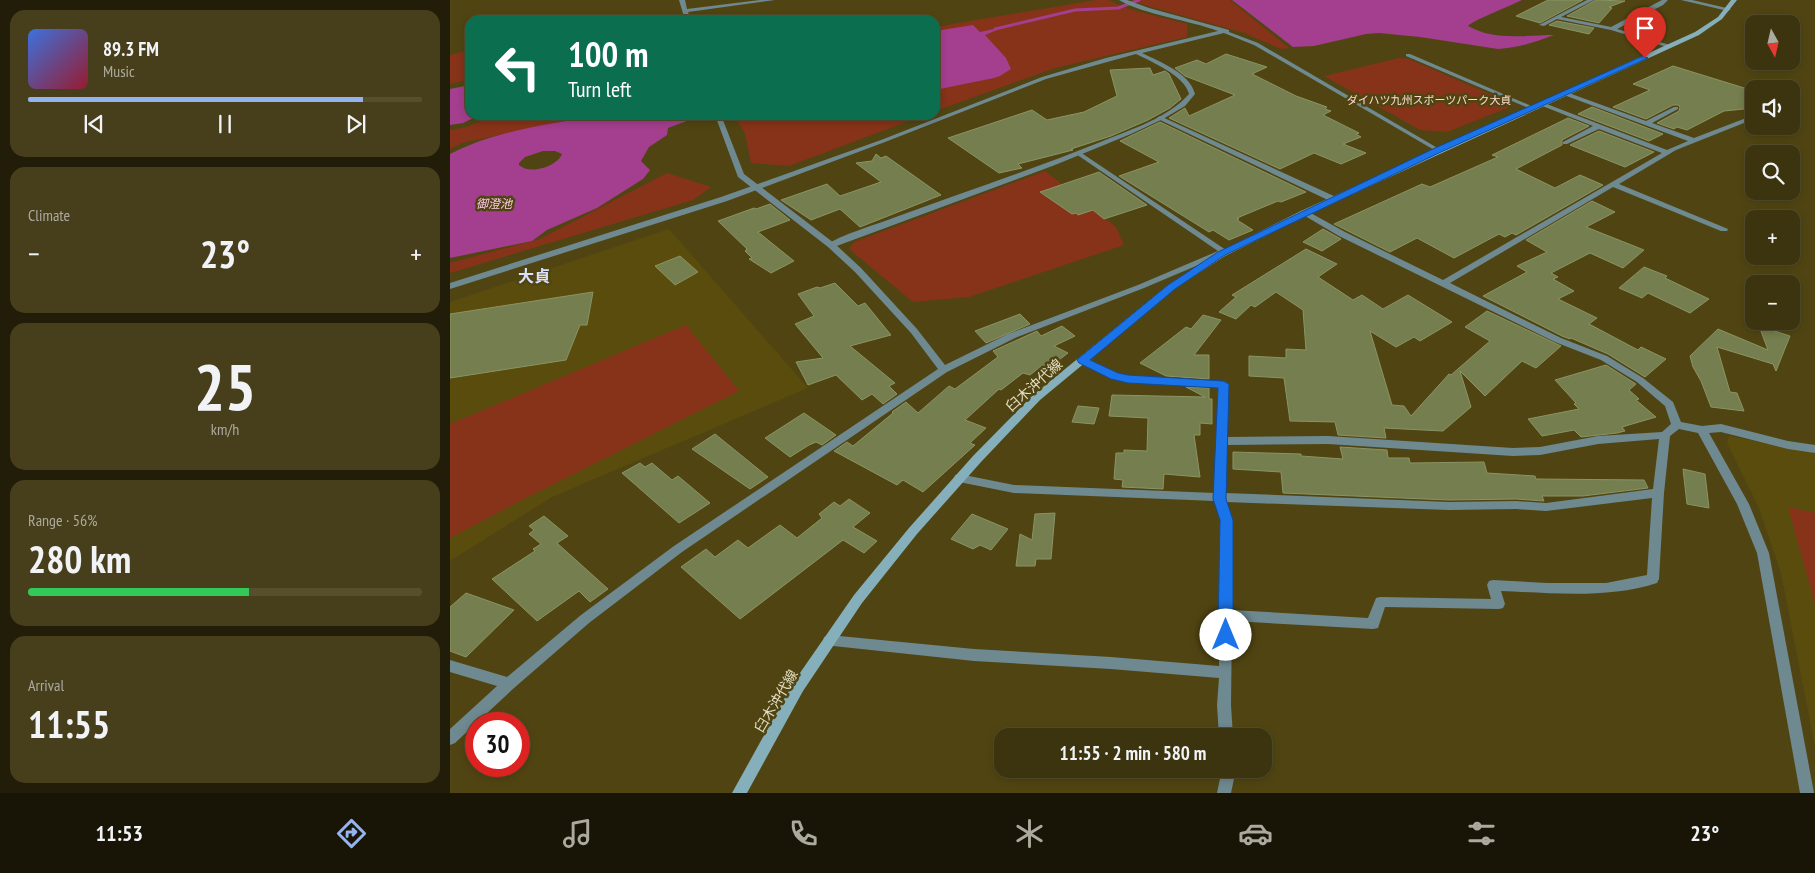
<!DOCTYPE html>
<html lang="en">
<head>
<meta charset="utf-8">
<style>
	:root { --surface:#3c340e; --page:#473f1c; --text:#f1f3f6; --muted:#acaa9e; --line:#554f2e; --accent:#95b2f1 }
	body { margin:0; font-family:"PT Sans Narrow","Noto Sans JP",sans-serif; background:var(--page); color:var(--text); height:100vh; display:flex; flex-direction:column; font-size:19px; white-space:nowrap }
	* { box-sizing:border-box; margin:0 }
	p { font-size:16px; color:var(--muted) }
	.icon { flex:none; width:28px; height:28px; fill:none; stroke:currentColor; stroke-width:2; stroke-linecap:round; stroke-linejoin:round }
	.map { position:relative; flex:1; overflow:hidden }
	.side { display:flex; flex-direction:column; gap:10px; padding:10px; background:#211d08; width:450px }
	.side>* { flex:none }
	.hud { position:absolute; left:15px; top:15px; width:475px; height:105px; border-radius:15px; box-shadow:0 2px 8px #0003,0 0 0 1px var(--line); background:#0b6e4f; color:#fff; overflow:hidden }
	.needle { width:32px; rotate:172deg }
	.buttons { position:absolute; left:1295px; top:15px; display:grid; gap:10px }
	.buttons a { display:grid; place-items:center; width:55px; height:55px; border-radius:10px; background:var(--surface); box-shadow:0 2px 8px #0003,0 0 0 1px var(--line); font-size:25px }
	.speed { position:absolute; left:15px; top:712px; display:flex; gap:10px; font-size:25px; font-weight:700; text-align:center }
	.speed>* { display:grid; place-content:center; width:65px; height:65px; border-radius:50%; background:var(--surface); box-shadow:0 2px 8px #0003,0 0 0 1px var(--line); line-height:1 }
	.speed .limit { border:8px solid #d22; background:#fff; color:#111 }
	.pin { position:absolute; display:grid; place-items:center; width:42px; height:42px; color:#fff; margin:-51px -21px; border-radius:50% 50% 50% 0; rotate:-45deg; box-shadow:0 0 5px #0007 }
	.pin .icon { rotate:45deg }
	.me { position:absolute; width:55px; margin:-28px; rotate:0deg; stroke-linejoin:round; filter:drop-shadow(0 0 4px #0008) }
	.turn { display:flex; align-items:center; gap:18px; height:105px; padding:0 20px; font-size:22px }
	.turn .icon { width:65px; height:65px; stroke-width:2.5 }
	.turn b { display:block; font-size:35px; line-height:42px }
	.big { font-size:38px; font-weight:700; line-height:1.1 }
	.side .tile { flex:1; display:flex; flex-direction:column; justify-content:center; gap:8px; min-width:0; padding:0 18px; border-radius:15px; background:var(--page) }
	.side .dial { align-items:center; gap:0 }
	.dial b { font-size:65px; line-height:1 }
	.song { display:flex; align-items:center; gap:15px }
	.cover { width:60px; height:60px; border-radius:8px; background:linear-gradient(135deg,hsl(220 70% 55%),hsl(350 70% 35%)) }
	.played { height:5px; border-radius:2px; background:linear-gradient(90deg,var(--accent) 85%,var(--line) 85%) }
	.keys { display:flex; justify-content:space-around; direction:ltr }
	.heat { display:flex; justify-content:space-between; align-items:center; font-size:28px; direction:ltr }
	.charge { height:8px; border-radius:4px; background:linear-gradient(90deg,#34c759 56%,var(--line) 0) }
	.trip { position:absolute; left:544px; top:728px; width:278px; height:50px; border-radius:15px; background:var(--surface); box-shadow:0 2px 8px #0003,0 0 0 1px var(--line); font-weight:700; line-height:50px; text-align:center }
	.menu { display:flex; height:80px; justify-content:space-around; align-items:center; background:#181506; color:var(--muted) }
	.menu .icon { width:35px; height:35px }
	.menu .active { color:var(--accent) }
	.menu b { font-size:22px; color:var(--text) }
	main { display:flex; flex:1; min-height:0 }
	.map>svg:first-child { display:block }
</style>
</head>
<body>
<main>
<section class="side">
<div class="tile">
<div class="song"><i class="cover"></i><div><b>89.3 FM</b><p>Music</p></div></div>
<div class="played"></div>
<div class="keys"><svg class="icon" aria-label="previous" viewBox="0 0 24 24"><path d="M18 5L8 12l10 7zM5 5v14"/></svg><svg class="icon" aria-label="pause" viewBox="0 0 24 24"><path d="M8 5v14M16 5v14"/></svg><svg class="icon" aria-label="next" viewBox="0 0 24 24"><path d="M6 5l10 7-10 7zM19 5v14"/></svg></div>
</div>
<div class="tile"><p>Climate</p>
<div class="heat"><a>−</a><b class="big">23°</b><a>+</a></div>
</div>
<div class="tile dial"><b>25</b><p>km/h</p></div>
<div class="tile"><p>Range · 56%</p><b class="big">280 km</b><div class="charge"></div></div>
<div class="tile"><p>Arrival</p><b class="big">11:55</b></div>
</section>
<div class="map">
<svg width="1365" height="793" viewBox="0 0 1365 793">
	<rect width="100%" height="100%" fill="#504512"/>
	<g fill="#594c0c">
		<polygon points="219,229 358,388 102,497 0,561 0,302"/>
		<polygon points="1279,436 1365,453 1365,747 1331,573 1309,508 1277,443"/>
	</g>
	<g fill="#863319">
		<polygon points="646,0 658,0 679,9 737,24 737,37 605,68 485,111 485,27"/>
		<polygon points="683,0 780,0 839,48 831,49 794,33 691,4"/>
		<polygon points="20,50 20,79 0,84 0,55"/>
		<polygon points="949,58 959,59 1065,105 997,132 970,130 874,76"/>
		<polygon points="46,115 142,115 12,143 0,149 0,130 16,127"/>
		<polygon points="283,115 475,115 339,166 301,163 295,133"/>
		<polygon points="595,171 666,227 674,245 519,297 463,302 399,249 404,242"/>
		<polygon points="217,173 261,187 243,200 0,273 0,263 90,239"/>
		<polygon points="236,325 289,391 68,502 0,538 0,424"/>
		<polygon points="1338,507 1365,513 1365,604"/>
	</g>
	<g fill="#a43e8e" fill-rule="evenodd">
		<path d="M 782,0 L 1072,0 C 1063,5 1021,21 1018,26 C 1044,41 1076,35 1104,35 C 1085,42 1068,48 1048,49 L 970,37 L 929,33 L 916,34 L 864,46 L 843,47 Z"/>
		<polygon points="523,25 530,32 544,29 547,30 535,35 556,58 561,69 550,76 544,78 485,90 485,31"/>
		<polygon points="20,85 20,115 30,115 13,123 0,125 0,89"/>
		<path d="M 148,115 L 234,115 L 237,121 L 218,128 L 217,135 L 199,147 L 191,161 L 200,170 L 193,179 L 147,208 L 97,230 L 82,241 L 0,258 L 0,154 C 45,130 99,125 148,115 ZM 93,151 L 105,151 L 112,154 C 107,167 79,175 69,165 L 69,163 L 75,157 Z"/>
	</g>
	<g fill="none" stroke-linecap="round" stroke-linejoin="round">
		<polyline stroke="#a43e8e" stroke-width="3" points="545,29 625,10 668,8 689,0"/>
	</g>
	<g fill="#757e4e" stroke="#8b9463">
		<polygon points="1098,0 1133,0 1090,23 1066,16"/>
		<polygon points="1146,0 1175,1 1159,7 1162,8 1149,23 1117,16"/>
		<polygon points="1107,21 1144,28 1139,34 1099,25"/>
		<polygon points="776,54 817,67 802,74 846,96 877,107 875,109 881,111 873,115 909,133 906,134 911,137 893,144 916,153 891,164 864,153 830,169 719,118 735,108 739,116 785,95 735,76 725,68 747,60 756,64"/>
		<polygon points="1223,66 1304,91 1304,108 1274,111 1237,130 1227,127 1224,129 1207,123 1229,111 1230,107 1228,105 1223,105 1196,119 1163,107 1200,90 1183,84"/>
		<polygon points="700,68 703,75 715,71 719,74 731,99 720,108 698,120 661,136 621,149 623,150 568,164 572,168 549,173 498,138 582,110 597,120 634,112 667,96 660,70"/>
		<polygon points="1142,107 1213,134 1199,141 1128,114"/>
		<polygon points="1118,118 1139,126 1112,140 1112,145 1066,169 1105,188 1130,175 1153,185 1066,235 1062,233 1055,237 1049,234 1004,258 967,238 940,252 884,224 972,184 980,187 1048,157 1042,155"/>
		<polygon points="710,122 856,192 831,202 828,201 787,218 789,219 787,220 803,230 779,240 763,230 759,232 669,176 709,162 670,141"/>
		<polygon points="1149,131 1204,152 1175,167 1120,145"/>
		<polygon points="426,154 431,158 436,156 491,195 410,227 390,209 361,220 331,200 377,184 390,196 431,182 406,163 422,161"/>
		<polygon points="649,172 697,205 654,219 643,210 628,215 626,213 622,214 590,192"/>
		<polygon points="1142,201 1165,212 1136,227 1194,250 1173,268 1140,253 1101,273 1108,277 1103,279 1124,291 1108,299 1147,318 1139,324 1188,350 1191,347 1216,359 1195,377 1158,354 1121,338 1120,339 1112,336 1033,296 1077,272 1067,266 1097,252 1076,240"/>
		<polygon points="320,204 340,220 308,232 344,261 321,273 299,259 302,258 295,251 297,249 268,221 304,208 306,209"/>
		<polygon points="873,229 891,239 872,251 853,242"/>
		<polygon points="856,249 887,264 868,277 903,300 912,295 933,309 958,295 1002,322 970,341 964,337 946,347 920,331 942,405 954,406 961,416 999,374 1001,375 1040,341 1015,327 1037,311 1111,346 1086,368 1072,361 1035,396 1010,371 1021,407 993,431 934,428 936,438 888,435 885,422 840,421 834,378 799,376 799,356 836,358 836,349 856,350 853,310 826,292 805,307 801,305 786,319 769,312 786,297 782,295"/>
		<polygon points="230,256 248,272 225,285 205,266"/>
		<polygon points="1194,267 1217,276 1215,278 1259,299 1240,313 1198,293 1192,298 1169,288"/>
		<polygon points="385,283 408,306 415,303 441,335 400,346 445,383 439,386 447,394 433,404 422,394 412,400 386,375 358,385 346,362 373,358 345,324 364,316 348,294 367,287 370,288"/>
		<polygon points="143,292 137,325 130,325 116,360 0,378 0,314"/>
		<polygon points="570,314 580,324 536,343 525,331"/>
		<polygon points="753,315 771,320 744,355 759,355 759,379 716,376 690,363 736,327 741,329"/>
		<polygon points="612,326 625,336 604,346 618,353 596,370 590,367 580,375 573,373 551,390 549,389 515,420 536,428 520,443 525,445 473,492 453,480 447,485 384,451 397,442 403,446 443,413 442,412 456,402 468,413 499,386 505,389 548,357 543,351 587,331 591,336"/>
		<polygon points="1309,326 1340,336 1326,371 1323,364 1267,347 1280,392 1287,393 1294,411 1261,407 1251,381 1243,367 1240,356 1268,329 1318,350"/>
		<polygon points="1156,365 1186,384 1179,390 1189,399 1186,400 1206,417 1172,427 1175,431 1167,433 1131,437 1124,430 1092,436 1078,419 1129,409 1124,404 1126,403 1105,380"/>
		<polygon points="736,387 759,388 759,399 762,399 762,424 750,423 750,435 744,435 750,477 714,474 713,489 672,487 673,480 664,479 666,453 674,453 674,450 697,451 698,418 659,416 662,395 755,397"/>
		<polygon points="628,406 649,408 644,424 622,422"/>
		<polygon points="354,413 386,435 372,445 366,442 359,445 340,457 315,438"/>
		<polygon points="265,434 318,477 300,489 242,449"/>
		<polygon points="890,447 937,450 938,458 959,458 960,463 1034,462 1037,473 1085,476 1086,479 1194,480 1198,488 1133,496 1092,496 1094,501 1066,499 999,500 833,493 831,472 783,469 783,452 851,454 851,456 893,459"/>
		<polygon points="190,463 195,467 202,463 222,480 228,476 260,503 229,523 172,473"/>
		<polygon points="1233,469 1255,474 1259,508 1237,504"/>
		<polygon points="399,499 420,513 403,527 427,541 414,553 393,540 290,619 231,567 256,549 265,557 288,540 298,548 330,525 347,538 372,518 369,514 384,502 390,506"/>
		<polygon points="605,513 601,559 586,559 585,566 566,566 570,534 582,540 585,514"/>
		<polygon points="522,514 558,529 541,550 530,545 523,549 501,539"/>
		<polygon points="94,516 118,536 107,543 158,589 140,602 129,591 87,621 42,579 85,551 83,549 91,544 79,534 84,530 79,526"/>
		<polygon points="16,593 64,610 16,657 0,651 0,607"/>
	</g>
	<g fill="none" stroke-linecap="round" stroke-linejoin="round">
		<g fill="#6f8991" fill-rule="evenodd">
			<polygon points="229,0 235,0 237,9 310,0 325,0 238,12 241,20 235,20"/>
			<polygon points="1137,0 1144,0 1111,17 1161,27 1212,0 1218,0 1213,5 1167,29 1223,46 1220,48 1161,30 1107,19 1094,26 1089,25"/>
			<polygon points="956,54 960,54 1086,108 1081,109 956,56"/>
			<path d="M 1116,92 L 1196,121 L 1224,107 L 1228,107 L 1228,109 L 1202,123 L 1244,138 L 1304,115 L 1304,119 L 1226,150 L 1169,184 L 1278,229 L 1277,231 L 1271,231 L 1163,187 L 1000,283 L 1111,338 L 1157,356 L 1193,378 L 1223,402 L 1231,422 L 1252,426 L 1271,424 L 1338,441 L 1365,445 L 1365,453 L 1338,449 L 1271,432 L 1259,433 L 1299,504 L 1319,553 L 1364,793 L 1350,793 L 1307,553 L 1287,504 L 1248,433 L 1229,429 L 1220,436 L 1214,493 L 1209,579 L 1207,583 C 1158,599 1102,593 1051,591 L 1055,604 L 1053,608 L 1049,609 L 935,607 L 928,628 L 923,629 L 782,621 L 781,705 L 783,736 L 769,736 L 767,705 L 769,678 L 661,669 L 524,661 L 374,645 L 373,641 L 374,637 L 379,635 L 524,649 L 661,657 L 769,666 L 770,520 L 765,501 L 564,493 L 509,482 L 505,481 L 504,478 L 505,475 L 509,474 L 564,485 L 765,493 L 768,387 L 678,382 L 662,378 L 630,362 L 628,360 L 630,358 L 633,357 L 668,373 L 678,376 L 776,382 L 778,384 L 777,437 L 878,436 L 1063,448 L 1090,447 L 1148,436 L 1212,432 L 1221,424 L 1215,406 L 1187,382 L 1151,360 L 1105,342 L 889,236 L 850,213 L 851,211 L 857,211 L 895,232 L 993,280 L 1212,153 L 1149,129 L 1117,144 L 1113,144 L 1113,142 L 1143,126 L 1090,105 L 1090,103 L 1094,103 L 1217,150 L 1238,141 L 1114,95 L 1113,94 ZM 1209,439 L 1203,489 L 1096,503 L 1066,501 L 999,502 L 776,493 L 777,445 L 878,444 L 1063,456 L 1090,455 L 1148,444 ZM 1202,498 L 1197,575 L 1156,583 L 1097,583 L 1043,580 L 1039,581 L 1037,585 L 1041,599 L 930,597 L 926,598 L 918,618 L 782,610 L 782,520 L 776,502 L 999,510 L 1066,509 L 1096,511 Z"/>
			<polygon points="265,115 271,115 294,174 384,243 411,268 467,329 495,365 558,334 688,285 768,251 626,154 626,152 630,152 779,252 694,288 565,338 497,372 232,552 139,623 64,688 5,743 0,745 0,729 47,686 0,672 0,660 57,677 131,615 224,546 488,369 461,333 405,272 378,247 288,177"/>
			<polygon points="710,116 886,197 887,199 883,201 880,201 708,119 707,118"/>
			<polygon points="772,769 786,769 781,793 767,793"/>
		</g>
		<g fill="#6f8991" fill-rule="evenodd">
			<path d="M 669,0 L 677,0 L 699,8 L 779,30 L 779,32 L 808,43 L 991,150 L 986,151 L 804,45 L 774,33 L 692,53 C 710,62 740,73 745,94 L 735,106 L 713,119 L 681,134 L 605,165 L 384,247 L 381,247 L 377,245 C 387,236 428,224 443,218 C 513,192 584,169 653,141 C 682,129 718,118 739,94 C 735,76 702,62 686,54 L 596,79 L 435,142 L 277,201 L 0,289 L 0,283 L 271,197 L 431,140 L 592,77 L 656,58 L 768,31 C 739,20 695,15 669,0 Z"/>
			<polygon points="1231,0 1242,0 1281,9 1278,11"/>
		</g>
		<polygon fill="#85afbb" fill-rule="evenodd" points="1281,0 1287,0 1272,19 1249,35 857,215 775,256 724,289 590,400 531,462 467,534 412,603 353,691 297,793 282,793 343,683 404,595 459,528 523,456 582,396 718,285 769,252 851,211 1245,32 1268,17"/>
	</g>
	<polygon fill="#1a73e8" stroke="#114b97" points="1193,56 1198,58 991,152 775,255 725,289 640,360 668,373 678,375 773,381 779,384 776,499 783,520 783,635 781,639 776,641 770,639 768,635 770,520 763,499 768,388 678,383 661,379 629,363 627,360 629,358 718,285 768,252 985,148"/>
	<g text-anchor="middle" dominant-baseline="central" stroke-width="5" stroke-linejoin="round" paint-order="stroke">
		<g font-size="11" fill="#fddcd3" stroke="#504512">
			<text x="979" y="100">ダイハツ九州スポーツパーク大貞</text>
		</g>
		<g font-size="12" font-style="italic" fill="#ffcaf0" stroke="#504512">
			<text x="44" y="203">御澄池</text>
		</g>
		<g font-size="14" fill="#e3ddc3" stroke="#504512">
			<text transform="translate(584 385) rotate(-42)">臼木沖代線</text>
			<text transform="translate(326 701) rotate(-59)">臼木沖代線</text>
		</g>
		<g font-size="16" font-weight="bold" fill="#dbe0fd" stroke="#504512">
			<text x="84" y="276">大貞</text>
		</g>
	</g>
</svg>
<div class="buttons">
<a><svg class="needle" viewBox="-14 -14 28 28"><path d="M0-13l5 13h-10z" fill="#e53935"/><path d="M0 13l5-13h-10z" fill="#acaa9e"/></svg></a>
<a><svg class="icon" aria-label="sound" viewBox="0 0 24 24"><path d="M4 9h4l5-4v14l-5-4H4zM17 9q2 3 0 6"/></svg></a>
<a><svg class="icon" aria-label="search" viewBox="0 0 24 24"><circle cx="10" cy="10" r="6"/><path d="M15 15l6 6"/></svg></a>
<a>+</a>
<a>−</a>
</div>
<div class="speed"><div class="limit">30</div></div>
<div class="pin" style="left:1195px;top:58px;background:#d93025"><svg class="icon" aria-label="arrive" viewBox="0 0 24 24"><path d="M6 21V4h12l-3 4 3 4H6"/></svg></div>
<svg class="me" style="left:776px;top:635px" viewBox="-20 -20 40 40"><circle r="19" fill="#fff"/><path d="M0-13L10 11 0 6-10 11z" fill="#1a73e8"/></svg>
<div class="trip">11:55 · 2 min · 580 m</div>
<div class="hud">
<div class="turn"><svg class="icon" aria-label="left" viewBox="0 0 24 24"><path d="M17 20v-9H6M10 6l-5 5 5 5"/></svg><div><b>100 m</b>Turn left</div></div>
</div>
</div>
</main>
<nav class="menu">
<b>11:53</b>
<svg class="icon active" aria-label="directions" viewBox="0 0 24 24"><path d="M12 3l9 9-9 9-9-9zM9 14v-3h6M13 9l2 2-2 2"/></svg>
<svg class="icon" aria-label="music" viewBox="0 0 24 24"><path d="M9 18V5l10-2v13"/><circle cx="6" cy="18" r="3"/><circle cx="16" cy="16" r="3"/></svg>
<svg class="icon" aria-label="phone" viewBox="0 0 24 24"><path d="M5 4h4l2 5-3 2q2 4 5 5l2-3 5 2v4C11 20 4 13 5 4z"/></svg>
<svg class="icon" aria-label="climate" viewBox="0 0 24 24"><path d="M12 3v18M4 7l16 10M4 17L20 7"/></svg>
<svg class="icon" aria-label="car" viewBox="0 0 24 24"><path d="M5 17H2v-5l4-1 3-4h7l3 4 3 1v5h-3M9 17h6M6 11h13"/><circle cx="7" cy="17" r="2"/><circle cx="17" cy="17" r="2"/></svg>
<svg class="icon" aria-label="filters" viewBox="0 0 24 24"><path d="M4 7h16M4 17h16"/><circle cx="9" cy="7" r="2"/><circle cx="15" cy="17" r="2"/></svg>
<b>23°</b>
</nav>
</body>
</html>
